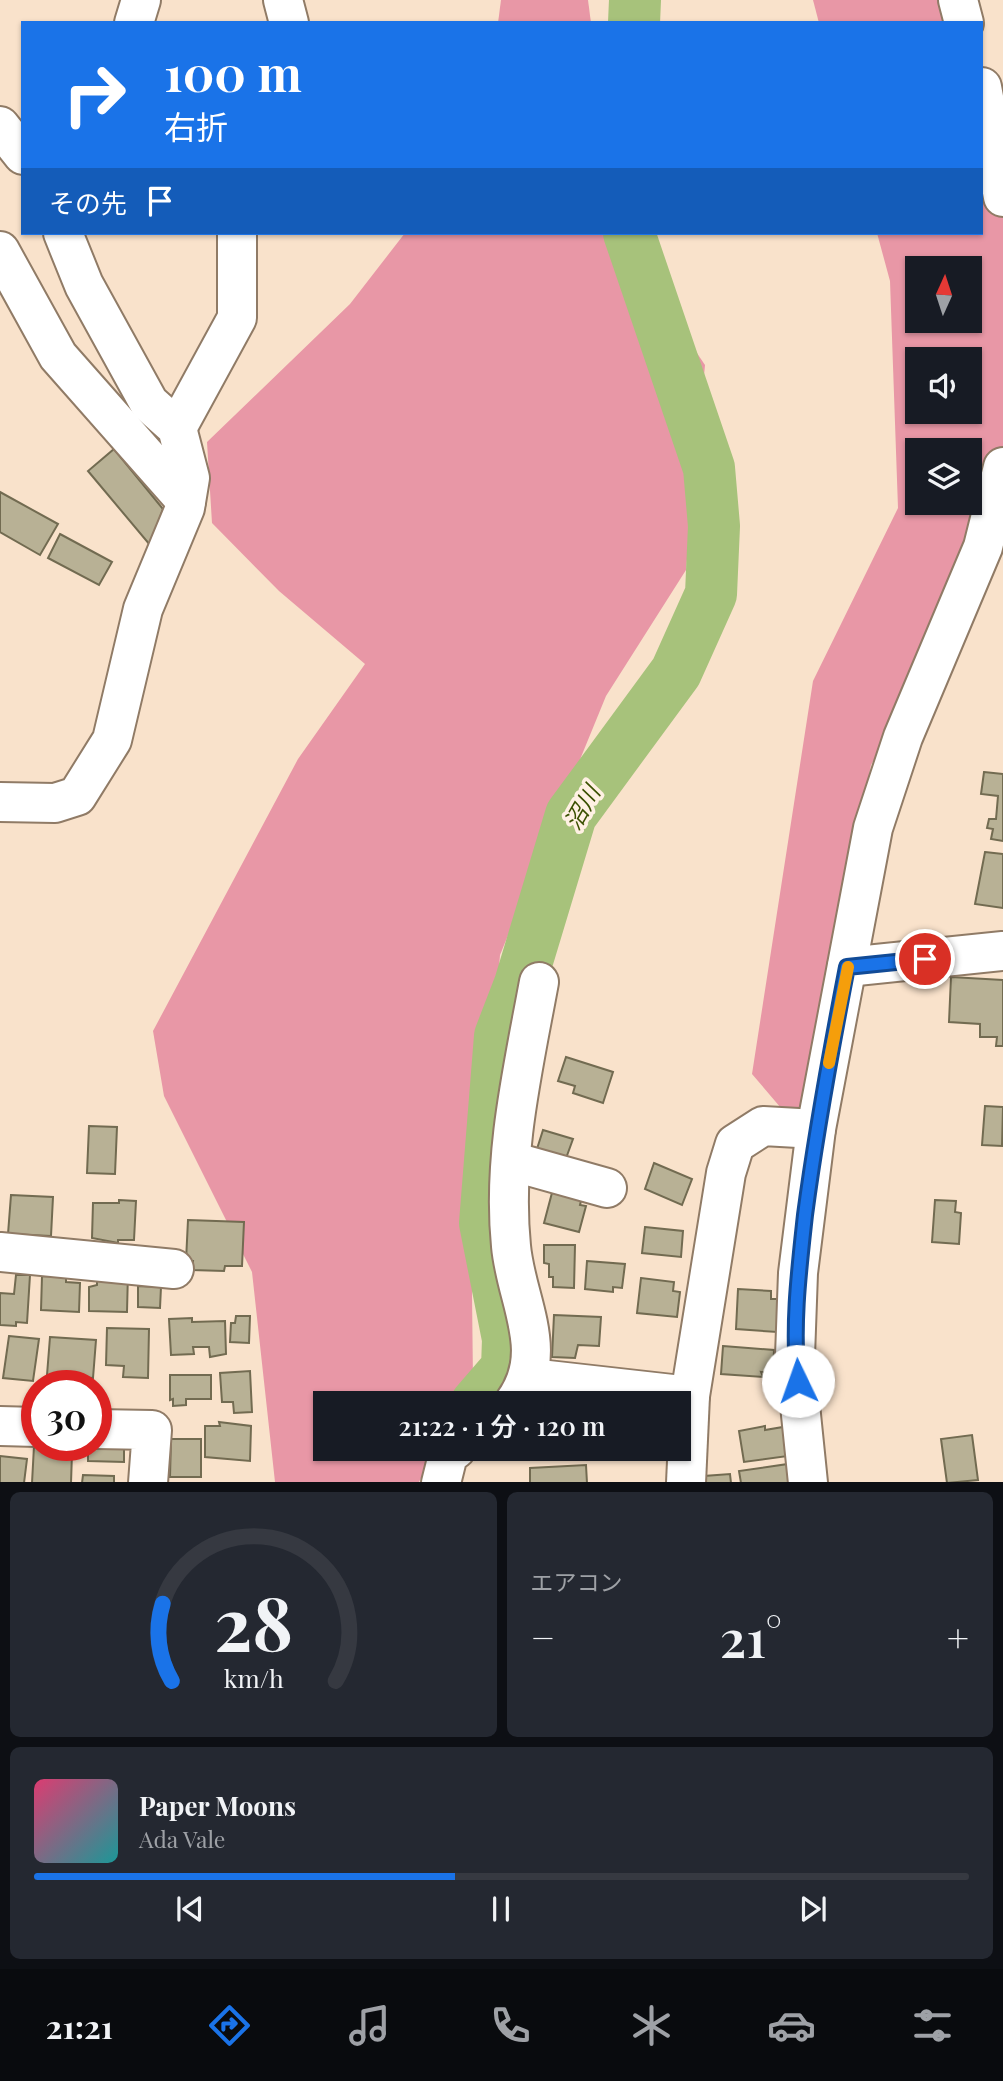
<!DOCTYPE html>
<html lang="ja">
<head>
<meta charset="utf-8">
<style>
	:root { --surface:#171b24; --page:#242831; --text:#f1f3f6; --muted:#9ea1a6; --line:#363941; --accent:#1a73e8 }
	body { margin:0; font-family:"Playfair Display","Noto Sans JP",serif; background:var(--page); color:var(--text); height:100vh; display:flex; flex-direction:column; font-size:26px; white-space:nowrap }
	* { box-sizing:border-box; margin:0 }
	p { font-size:23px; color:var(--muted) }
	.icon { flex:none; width:38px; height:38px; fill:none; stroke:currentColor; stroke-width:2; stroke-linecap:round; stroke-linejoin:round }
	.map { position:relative; height:1482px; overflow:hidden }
	.side { display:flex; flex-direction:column; gap:10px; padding:10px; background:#0d0f14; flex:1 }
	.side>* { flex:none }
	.hud { position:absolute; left:21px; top:21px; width:962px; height:214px; border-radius:0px; box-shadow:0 2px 5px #0004; background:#1a73e8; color:#fff; overflow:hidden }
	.needle { width:46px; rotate:3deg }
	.fabs { position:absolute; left:905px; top:256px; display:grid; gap:14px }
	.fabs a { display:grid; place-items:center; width:77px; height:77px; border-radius:0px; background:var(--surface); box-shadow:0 2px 5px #0004; font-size:35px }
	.speed { position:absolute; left:21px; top:1370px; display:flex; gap:14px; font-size:35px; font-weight:700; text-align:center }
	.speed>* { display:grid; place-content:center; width:91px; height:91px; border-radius:50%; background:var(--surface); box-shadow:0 2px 5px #0004; line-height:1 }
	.speed .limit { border:10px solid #d22; background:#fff; color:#111 }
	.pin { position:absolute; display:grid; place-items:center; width:60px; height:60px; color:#fff; margin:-30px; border:4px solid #fff; border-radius:50%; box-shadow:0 2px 7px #0007 }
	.me { position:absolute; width:77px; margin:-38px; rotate:357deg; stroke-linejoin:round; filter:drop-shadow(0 0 5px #0008) }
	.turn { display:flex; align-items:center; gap:24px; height:147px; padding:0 28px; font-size:32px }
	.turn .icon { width:91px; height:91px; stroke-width:2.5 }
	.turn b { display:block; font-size:49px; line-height:60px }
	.then { display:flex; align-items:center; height:66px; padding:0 28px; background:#0003; gap:14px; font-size:26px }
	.big { font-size:52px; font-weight:600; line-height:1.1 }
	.side .tile { flex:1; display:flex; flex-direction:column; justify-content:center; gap:10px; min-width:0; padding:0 24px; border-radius:10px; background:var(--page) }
	.side .dial { align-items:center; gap:0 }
	.dial svg { height:182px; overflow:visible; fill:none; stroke:var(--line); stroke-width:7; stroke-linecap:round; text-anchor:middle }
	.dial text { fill:var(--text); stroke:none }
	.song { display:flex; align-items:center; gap:21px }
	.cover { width:84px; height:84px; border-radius:10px; background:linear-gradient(135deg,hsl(340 70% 55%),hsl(180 70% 35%)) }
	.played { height:7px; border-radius:4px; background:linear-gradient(90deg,var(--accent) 45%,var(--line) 45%) }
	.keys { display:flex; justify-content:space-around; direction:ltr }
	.heat { display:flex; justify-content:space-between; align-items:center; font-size:38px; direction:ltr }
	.side .tiles { flex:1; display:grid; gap:10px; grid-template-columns:1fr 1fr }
	.tile:last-child { grid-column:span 2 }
	.trip { position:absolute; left:313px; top:1391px; width:378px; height:70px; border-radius:0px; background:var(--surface); box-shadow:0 2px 5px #0004; font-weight:600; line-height:70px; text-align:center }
	.dock { display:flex; height:112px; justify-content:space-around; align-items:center; background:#090b0e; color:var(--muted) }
	.dock .icon { width:49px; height:49px }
	.dock .active { color:var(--accent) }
	.dock b { font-size:32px; color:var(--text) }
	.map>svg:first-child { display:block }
</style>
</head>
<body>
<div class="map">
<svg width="1003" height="1483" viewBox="0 0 1003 1483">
	<rect width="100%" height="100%" fill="#f9e2cb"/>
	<g fill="#e897a6" fill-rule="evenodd">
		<polygon points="501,0 588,0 591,23 498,23"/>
		<polygon points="813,0 957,0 963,23 819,23"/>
		<path d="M 982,93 L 1003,151 L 1003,529 L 871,765 L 798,1128 L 752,1074 L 813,681 L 898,508 L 890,281 L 877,233 L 982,233 ZM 917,268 L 970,268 L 970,320 L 917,320 ZM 917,359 L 970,359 L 970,411 L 917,411 ZM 917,450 L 970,450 L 970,502 L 917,502 Z"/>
		<polygon points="405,233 616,233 705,365 686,570 606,696 500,955 472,1294 473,1382 461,1403 326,1404 326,1449 436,1449 419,1482 275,1482 252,1272 164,1096 153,1031 298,759 365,664 279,591 212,523 207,442 350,304"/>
	</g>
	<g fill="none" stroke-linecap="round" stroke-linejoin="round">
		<g stroke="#a7c27b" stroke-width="52">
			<polyline points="634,23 635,0"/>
			<polyline points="476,1404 507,1368 508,1339 485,1223 500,1036 520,984 571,815 676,672 711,594 714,526 709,468 629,233"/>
		</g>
	</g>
	<g fill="#b8b195" stroke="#726b51" stroke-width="2">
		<polygon points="114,449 163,509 150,545 88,471"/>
		<polygon points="0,492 58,524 40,555 0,532"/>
		<polygon points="60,534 112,562 99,585 48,558"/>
		<polygon points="984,772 1003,774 1003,841 991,839 993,829 987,828 989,819 996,819 998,796 981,794"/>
		<polygon points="985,852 1003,854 1003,908 975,904"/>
		<polygon points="951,977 1003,980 1003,1046 996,1046 997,1037 980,1037 980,1024 949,1022"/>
		<polygon points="566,1057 613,1072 603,1103 573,1093 575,1086 558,1081"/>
		<polygon points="985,1106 1003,1107 1002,1146 982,1145"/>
		<polygon points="89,1126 117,1127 115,1174 87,1173"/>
		<polygon points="543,1130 573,1139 565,1161 536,1152"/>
		<polygon points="654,1163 692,1179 682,1205 645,1189"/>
		<polygon points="553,1189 582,1197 580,1205 586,1206 579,1232 544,1223"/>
		<polygon points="11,1195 53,1197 51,1236 8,1234"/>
		<polygon points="119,1200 136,1201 134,1240 118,1240 118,1243 92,1238 93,1203 119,1203"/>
		<polygon points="935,1200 956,1201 955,1212 961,1213 959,1244 932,1242"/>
		<polygon points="188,1220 244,1222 242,1266 225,1266 224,1271 192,1270 193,1261 186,1261"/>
		<polygon points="645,1227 683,1231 681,1257 642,1253"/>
		<polygon points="544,1245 575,1245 574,1288 553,1287 553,1277 549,1277 549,1264 544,1263"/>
		<polygon points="587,1261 625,1264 622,1288 613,1287 613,1292 585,1289"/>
		<polygon points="97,1271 128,1272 127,1312 89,1311 89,1287 97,1285"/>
		<polygon points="16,1275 30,1275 27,1323 16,1322 16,1326 0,1325 0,1293 14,1294"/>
		<polygon points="42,1276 66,1277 66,1282 80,1283 79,1312 41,1310"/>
		<polygon points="641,1278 674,1282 673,1291 680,1292 677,1317 637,1313"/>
		<polygon points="138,1286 161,1287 160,1308 138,1307"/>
		<polygon points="738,1289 771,1291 771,1299 779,1299 777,1332 736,1329"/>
		<polygon points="554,1315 601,1317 599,1346 578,1345 575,1358 552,1357"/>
		<polygon points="236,1316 250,1316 249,1343 230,1342 231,1323 235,1323"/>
		<polygon points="192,1318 192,1322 225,1321 226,1354 210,1357 209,1347 193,1347 194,1354 171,1355 169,1319"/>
		<polygon points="107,1328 149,1329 148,1378 123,1377 124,1366 106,1365"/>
		<polygon points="9,1336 39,1339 33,1381 3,1378"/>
		<polygon points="50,1337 96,1340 93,1378 47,1375"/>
		<polygon points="723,1346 774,1350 773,1373 761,1372 763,1377 721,1374"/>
		<polygon points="250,1371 252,1412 234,1413 233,1402 222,1402 220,1373"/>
		<polygon points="170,1375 211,1375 211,1399 186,1399 186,1405 173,1406 173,1399 170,1400"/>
		<polygon points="219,1422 251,1426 250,1461 205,1457 205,1426 220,1426"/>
		<polygon points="765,1426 765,1430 783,1427 788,1456 744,1462 739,1431"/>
		<polygon points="972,1435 978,1480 947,1483 941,1439"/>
		<polygon points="171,1439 201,1439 201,1477 170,1477"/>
		<polygon points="124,1440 124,1462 88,1461 88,1446"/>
		<polygon points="34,1446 59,1447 58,1452 72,1453 71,1483 32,1483"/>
		<polygon points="0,1456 27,1459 24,1483 0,1483"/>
		<polygon points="788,1464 790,1483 741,1483 739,1471"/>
		<polygon points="586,1465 587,1483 530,1483 530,1468"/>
		<polygon points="730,1474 731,1483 704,1483 704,1476"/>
		<polygon points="83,1475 114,1476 114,1483 82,1483"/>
	</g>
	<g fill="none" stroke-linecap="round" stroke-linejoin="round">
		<g stroke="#907b66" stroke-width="42">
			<g id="minor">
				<polyline points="283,0 289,23"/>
				<polyline points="958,0 964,23"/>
				<polyline points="134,23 141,0"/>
				<polyline points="982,87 1003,197"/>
				<polyline points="0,126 23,155"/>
				<polyline points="0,251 58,356 186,501"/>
				<polyline points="177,428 237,318 237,233"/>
				<polyline points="0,802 55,803 77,796 112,740 143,609 185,508 190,478 177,428 149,403 84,285 63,233"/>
				<polyline points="847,967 1003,951"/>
				<polyline points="511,1161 607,1188"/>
				<polyline points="0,1252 174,1269"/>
				<polyline points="530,1378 690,1396 726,1173 735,1144 763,1126 816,1129"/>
				<path d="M 513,1404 C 552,1352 516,1302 511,1246 C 502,1157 523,1069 539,982"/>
				<polyline points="0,1426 37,1427"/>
				<polyline points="96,1429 152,1430 148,1483"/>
				<polyline points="441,1483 448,1455 456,1449"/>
				<polyline points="686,1483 690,1396"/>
				<polyline points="808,1483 795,1356 798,1273 816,1129 873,828 903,737 983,547 1003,467"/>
			</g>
		</g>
		<use href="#minor" stroke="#fff" stroke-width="38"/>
	</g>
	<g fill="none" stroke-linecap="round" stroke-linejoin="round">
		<g stroke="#114b97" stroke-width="18">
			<path id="route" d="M 798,1381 C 792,1326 799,1270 805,1215 C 816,1132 831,1050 847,967 L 925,959"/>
		</g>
		<use href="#route" stroke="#1a73e8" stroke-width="12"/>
		<polyline stroke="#f59e0b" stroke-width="12" points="829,1063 848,967"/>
	</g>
	<g text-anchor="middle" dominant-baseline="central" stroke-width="7" stroke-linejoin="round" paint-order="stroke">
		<g font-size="23" font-style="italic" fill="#3a5000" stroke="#fff1e3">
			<text transform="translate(581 807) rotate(-60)">沼川</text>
		</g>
	</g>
</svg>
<div class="fabs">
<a><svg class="needle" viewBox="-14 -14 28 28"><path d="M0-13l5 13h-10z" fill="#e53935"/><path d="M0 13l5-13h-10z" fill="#9ea1a6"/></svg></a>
<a><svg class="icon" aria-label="sound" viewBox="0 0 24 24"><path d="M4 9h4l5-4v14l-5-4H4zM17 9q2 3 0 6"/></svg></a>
<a><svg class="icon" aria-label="layers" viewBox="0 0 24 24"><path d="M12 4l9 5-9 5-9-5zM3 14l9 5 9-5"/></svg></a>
</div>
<div class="speed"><div class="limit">30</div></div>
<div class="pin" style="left:925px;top:959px;background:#d93025"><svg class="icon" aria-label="arrive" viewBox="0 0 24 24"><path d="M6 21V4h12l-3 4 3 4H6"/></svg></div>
<svg class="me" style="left:798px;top:1381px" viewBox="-20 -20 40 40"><circle r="19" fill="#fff"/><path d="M0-13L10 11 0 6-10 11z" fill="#1a73e8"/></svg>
<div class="trip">21:22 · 1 分 · 120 m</div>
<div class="hud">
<div class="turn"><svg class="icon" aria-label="right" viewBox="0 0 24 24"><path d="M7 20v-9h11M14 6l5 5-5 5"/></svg><div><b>100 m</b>右折</div></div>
<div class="then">その先<svg class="icon" aria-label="arrive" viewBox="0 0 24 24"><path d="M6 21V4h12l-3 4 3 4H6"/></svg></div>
</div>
</div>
<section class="side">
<div class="tiles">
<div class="tile dial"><svg viewBox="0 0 100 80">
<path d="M14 69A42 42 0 1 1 86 69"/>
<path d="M14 69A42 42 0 0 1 10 35" stroke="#1a73e8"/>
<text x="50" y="56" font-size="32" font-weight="700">28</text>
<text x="50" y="72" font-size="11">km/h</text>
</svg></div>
<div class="tile"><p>エアコン</p>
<div class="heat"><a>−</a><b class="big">21°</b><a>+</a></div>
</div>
<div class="tile">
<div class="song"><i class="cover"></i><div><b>Paper Moons</b><p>Ada Vale</p></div></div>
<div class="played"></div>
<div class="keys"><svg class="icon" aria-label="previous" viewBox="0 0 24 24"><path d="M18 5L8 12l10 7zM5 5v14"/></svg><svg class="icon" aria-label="pause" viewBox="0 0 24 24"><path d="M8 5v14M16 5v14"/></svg><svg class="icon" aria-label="next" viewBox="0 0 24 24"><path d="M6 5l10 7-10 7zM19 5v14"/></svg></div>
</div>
</div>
</section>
<nav class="dock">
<b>21:21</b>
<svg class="icon active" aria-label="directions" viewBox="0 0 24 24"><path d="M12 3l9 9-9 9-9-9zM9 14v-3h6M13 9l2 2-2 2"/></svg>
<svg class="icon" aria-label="music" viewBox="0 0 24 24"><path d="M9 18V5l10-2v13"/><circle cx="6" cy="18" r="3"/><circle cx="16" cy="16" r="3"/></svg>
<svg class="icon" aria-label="phone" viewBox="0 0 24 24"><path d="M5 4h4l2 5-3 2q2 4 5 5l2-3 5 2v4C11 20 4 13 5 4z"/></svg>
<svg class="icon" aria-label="climate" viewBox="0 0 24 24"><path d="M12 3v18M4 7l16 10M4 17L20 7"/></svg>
<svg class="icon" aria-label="car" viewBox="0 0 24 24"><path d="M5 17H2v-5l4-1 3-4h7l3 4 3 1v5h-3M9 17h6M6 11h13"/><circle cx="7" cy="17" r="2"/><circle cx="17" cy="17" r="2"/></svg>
<svg class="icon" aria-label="filters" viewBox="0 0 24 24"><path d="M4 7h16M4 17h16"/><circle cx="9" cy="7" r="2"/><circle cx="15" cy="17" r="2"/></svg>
</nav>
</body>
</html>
